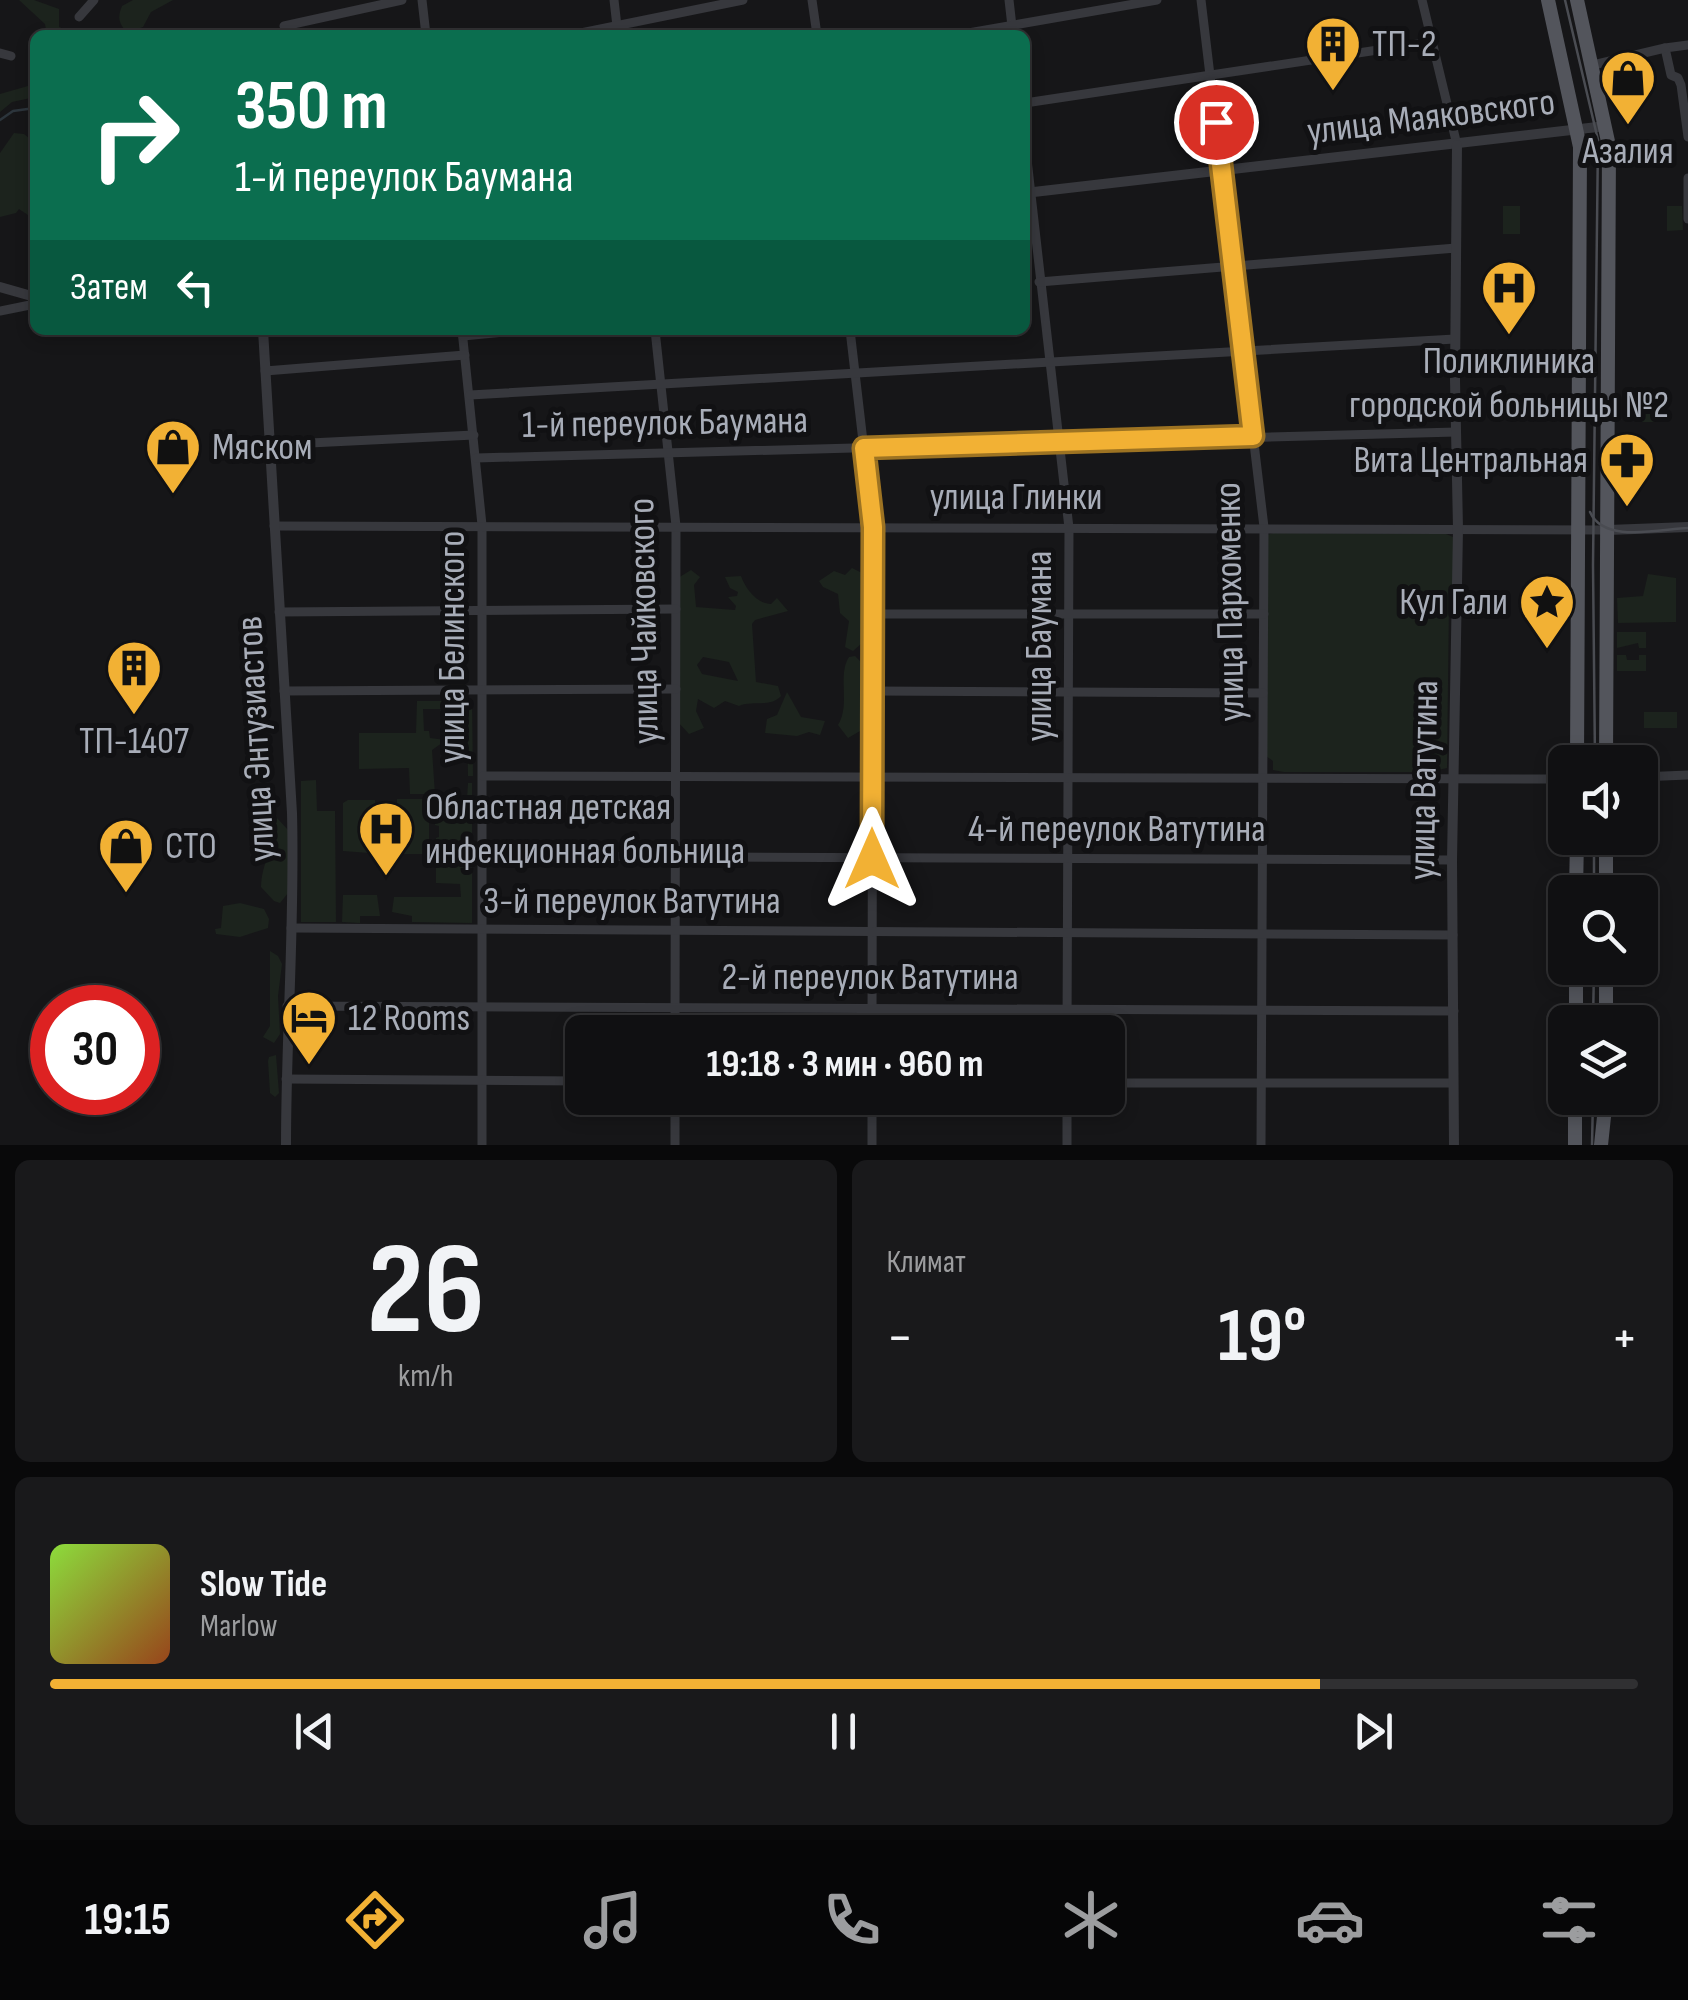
<!DOCTYPE html>
<html lang="ru">
<head>
<meta charset="utf-8">
<style>
	:root { --surface:#101012; --page:#19191b; --text:#f1f3f6; --muted:#9c9d9f; --line:#303032; --accent:#f2b134 }
	body { margin:0; font-family:"Sofia Sans Condensed",sans-serif; background:var(--page); color:var(--text); height:100vh; display:flex; flex-direction:column; font-size:38px; white-space:nowrap }
	* { box-sizing:border-box; margin:0 }
	p { font-size:32px; color:var(--muted) }
	.icon { flex:none; width:55px; height:55px; fill:none; stroke:currentColor; stroke-width:2; stroke-linecap:round; stroke-linejoin:round }
	.map { position:relative; height:1145px; overflow:hidden }
	.side { display:flex; flex-direction:column; gap:15px; padding:15px; background:#09090a; flex:1 }
	.side>* { flex:none }
	.guide { position:absolute; left:30px; top:30px; width:1000px; height:305px; border-radius:15px; box-shadow:0 5px 15px #0003,0 0 0 2px var(--line); background:#0b6e4f; color:#fff; overflow:hidden }
	.controls { position:absolute; left:1548px; top:745px; display:grid; gap:20px }
	.controls a { display:grid; place-items:center; width:110px; height:110px; border-radius:15px; background:var(--surface); box-shadow:0 5px 15px #0003,0 0 0 2px var(--line); font-size:50px }
	.speed { position:absolute; left:30px; top:985px; display:flex; gap:20px; font-size:50px; font-weight:700; text-align:center }
	.speed>* { display:grid; place-content:center; width:130px; height:130px; border-radius:50%; background:var(--surface); box-shadow:0 5px 15px #0003,0 0 0 2px var(--line); line-height:1 }
	.speed .limit { border:15px solid #d22; background:#fff; color:#111 }
	.pin { position:absolute; display:grid; place-items:center; width:85px; height:85px; color:#fff; margin:-42px; border:5px solid #fff; border-radius:50%; box-shadow:0 2px 10px #0007 }
	.me { position:absolute; width:110px; margin:-55px; rotate:0deg; stroke-linejoin:round; filter:drop-shadow(0 0 8px #0008) }
	.turn { display:flex; align-items:center; gap:35px; height:210px; padding:0 40px; font-size:45px }
	.turn .icon { width:130px; height:130px; stroke-width:2.5 }
	.turn b { display:block; font-size:70px; line-height:85px }
	.then { display:flex; align-items:center; height:95px; padding:0 40px; background:#0003; gap:20px; font-size:38px }
	.big { font-size:75px; font-weight:700; line-height:1.1 }
	.side .card { flex:1; display:flex; flex-direction:column; justify-content:center; gap:15px; min-width:0; padding:0 35px; border-radius:15px; background:var(--page) }
	.side .dial { align-items:center; gap:0 }
	.dial b { font-size:130px; line-height:1 }
	.song { display:flex; align-items:center; gap:30px }
	.cover { width:120px; height:120px; border-radius:15px; background:linear-gradient(135deg,hsl(90 70% 55%),hsl(20 70% 35%)) }
	.played { height:10px; border-radius:5px; background:linear-gradient(90deg,var(--accent) 80%,var(--line) 80%) }
	.keys { display:flex; justify-content:space-around; direction:ltr }
	.heat { display:flex; justify-content:space-between; align-items:center; font-size:55px; direction:ltr }
	.side .tiles { flex:1; display:grid; gap:15px; grid-template-columns:1fr 1fr }
	.card:last-child { grid-column:span 2 }
	.trip { position:absolute; left:565px; top:1015px; width:560px; height:100px; border-radius:15px; background:var(--surface); box-shadow:0 5px 15px #0003,0 0 0 2px var(--line); font-weight:700; line-height:100px; text-align:center }
	.menu { display:flex; height:160px; justify-content:space-around; align-items:center; background:#060607; color:var(--muted) }
	.menu .icon { width:70px; height:70px }
	.menu .active { color:var(--accent) }
	.menu b { font-size:45px; color:var(--text) }
	.map>svg:first-child { display:block }
</style>
</head>
<body>
<div class="map">
<svg width="1688" height="1145" viewBox="0 0 1688 1145">
	<rect width="100%" height="100%" fill="#161618"/>
	<g fill="#1c231d" fill-rule="evenodd">
		<polygon points="19,0 34,0 59,9 59,27 79,35 47,35 45,24"/>
		<path d="M 133,0 L 173,0 L 151,12 L 143,27 L 127,33 C 119,23 117,18 122,6 Z"/>
		<polygon points="28,86 32,91 31,98 12,102 0,112 0,94"/>
		<polygon points="1201,91 1205,120 1189,123 1185,94"/>
		<polygon points="14,133 24,134 30,139 31,152 35,155 35,224 29,222 28,215 19,209 16,213 0,217 0,153"/>
		<rect x="1503" y="206" width="17" height="28"/>
		<polygon points="1667,206 1682,206 1683,230 1667,231"/>
		<polygon points="1641,406 1665,406 1666,422 1642,422"/>
		<polygon points="1273,533 1446,534 1453,537 1455,591 1449,602 1447,768 1430,772 1284,772 1273,770 1273,761 1266,756 1267,535"/>
		<polygon points="852,568 862,573 862,643 853,651 845,647 849,621 840,613 838,594 823,587 819,581 834,571 845,575"/>
		<path d="M 691,570 L 700,577 L 694,585 L 696,607 L 735,610 L 736,606 L 728,597 L 737,596 L 738,592 L 730,588 L 725,577 L 741,576 C 745,588 757,604 771,604 L 777,598 L 788,611 L 755,620 L 752,624 L 756,682 L 778,686 L 781,696 C 770,708 753,700 739,706 L 725,701 L 714,708 L 698,699 L 696,711 L 704,728 L 689,734 L 677,721 L 678,578 ZM 703,657 L 729,662 L 738,681 L 702,674 L 697,665 Z"/>
		<polygon points="1648,574 1676,578 1676,622 1618,623 1617,598 1643,596"/>
		<polygon points="1617,632 1646,632 1646,648 1639,648 1638,643 1617,648"/>
		<polygon points="1617,655 1626,655 1627,660 1639,660 1639,655 1646,655 1646,671 1617,671"/>
		<path d="M 855,656 L 861,662 L 860,731 L 848,738 L 838,725 C 851,705 837,675 849,657 Z"/>
		<polygon points="787,692 801,717 825,721 820,735 809,732 797,736 765,733 767,719 777,715"/>
		<polygon points="417,701 472,701 473,776 468,776 467,709 423,709 424,731 429,731 430,738 446,740 432,750 435,794 410,794 409,768 359,769 359,733 416,733"/>
		<rect x="1644" y="712" width="33" height="16"/>
		<polygon points="316,780 317,811 335,811 336,922 301,922 301,781"/>
		<polygon points="468,783 472,783 472,923 412,922 412,916 392,912 394,897 461,897 460,884 436,883 436,838 439,837 439,826 435,825 435,799 467,799"/>
		<polygon points="397,799 425,799 429,804 429,854 393,854 389,850 388,808 397,808"/>
		<polygon points="348,800 375,800 376,808 385,808 385,850 382,854 343,851 343,803"/>
		<path d="M 277,818 L 288,830 L 288,893 L 280,903 L 274,901 L 261,887 C 261,864 275,848 271,825 Z"/>
		<polygon points="377,895 380,916 360,916 360,923 342,922 343,895"/>
		<polygon points="240,903 264,909 269,919 268,928 240,937 216,934 215,929 221,928 223,906"/>
		<polygon points="270,951 278,956 282,964 278,996 280,1034 274,1043 263,1037 270,1026"/>
		<polygon points="276,1055 279,1093 275,1097 270,1093 268,1061 269,1057"/>
	</g>
	<g fill="none" stroke-linecap="round" stroke-linejoin="round">
		<polyline stroke="#2c353c" stroke-width="2.5" points="0,120 13,111 35,108"/>
		<g stroke="#37383d" stroke-width="9">
			<polyline points="422,0 426,35"/>
			<polyline points="614,0 618,35"/>
			<polyline points="812,0 817,35"/>
			<polyline points="1009,0 1013,35"/>
			<polyline points="1201,0 1264,527 1261,1145"/>
			<polyline points="1422,0 1457,145"/>
			<polyline points="79,17 94,0"/>
			<polyline points="284,26 402,0"/>
			<polyline points="571,35 743,0"/>
			<polyline points="957,35 1157,0"/>
			<polyline points="1688,45 1665,48 1671,75 1678,78 1681,85 1688,137"/>
			<polyline points="0,53 11,56"/>
			<polyline points="1593,65 1665,48"/>
			<polyline points="1025,103 1431,42"/>
			<polyline points="1025,142 1069,528 1067,1032"/>
			<polyline points="1688,178 1688,219"/>
			<polyline points="1039,282 1456,248"/>
			<polyline points="0,311 35,304"/>
			<polyline points="462,330 482,525 482,1145"/>
			<polyline points="655,330 676,526 675,1032"/>
			<polyline points="850,330 873,527 872,1032"/>
			<polyline points="463,336 525,330"/>
			<polyline points="265,371 465,355"/>
			<polyline points="470,395 1455,339"/>
			<polyline points="269,445 474,435"/>
			<polyline points="476,458 1456,432"/>
			<polyline points="274,526 1608,530"/>
			<polyline points="279,612 676,609"/>
			<polyline points="873,614 1264,614"/>
			<polyline points="284,691 676,689"/>
			<polyline points="873,691 1263,693"/>
			<polyline points="483,776 1565,779"/>
			<polyline points="1640,777 1688,775"/>
			<polyline points="482,856 1452,860"/>
			<polyline points="291,928 1453,935"/>
			<polyline points="287,1006 1454,1011"/>
			<polyline points="286,1079 582,1081"/>
			<polyline points="1108,1083 1453,1083"/>
			<polyline points="675,1098 675,1145"/>
			<polyline points="872,1145 872,1098"/>
			<polyline points="1067,1145 1067,1098"/>
		</g>
		<g stroke="#37383d" stroke-width="10">
			<polyline points="1025,193 1606,126"/>
			<polyline points="0,287 35,297"/>
			<path d="M 263,330 L 292,813 C 295,924 286,1034 286,1145"/>
			<polyline points="1608,530 1688,527"/>
			<polyline points="1454,1145 1452,860 1458,529 1455,380 1457,145"/>
		</g>
		<g stroke="#53555c" stroke-width="14">
			<polyline points="1548,0 1580,147 1577,762"/>
			<polyline points="1577,0 1609,146 1606,762"/>
			<polyline points="1576,892 1577,838"/>
			<polyline points="1606,892 1606,838"/>
			<polyline points="1606,968 1606,1022"/>
			<polyline points="1576,1022 1576,968"/>
			<polyline points="1575,1145 1575,1098"/>
			<polyline points="1601,1145 1606,1098"/>
		</g>
		<g stroke="#4a4c52" stroke-width="2.5">
			<polyline points="1565,0 1598,140 1593,565 1595,762"/>
			<path d="M 1590,512 C 1604,544 1660,529 1688,528"/>
			<polyline points="1594,892 1594,838"/>
			<polyline points="1593,1022 1594,968"/>
			<polyline points="1592,1145 1593,1098"/>
		</g>
	</g>
	<g fill="none" stroke-linecap="round" stroke-linejoin="round">
		<g stroke="#9d7322" stroke-width="25">
			<polyline id="route" points="872,859 873,527 864,448 1253,436 1216,122"/>
		</g>
		<use href="#route" stroke="#f2b134" stroke-width="18"/>
	</g>
	<defs>
		<g id="building-pin" transform="scale(2.875)"><path d="M0 17L-7.5 6A9.5 9.5 0 1 1 7.5 6Z" fill="#f2b134" stroke="#111113"/><path d="M-4-6H4V6H1V3H-1V6H-4ZM-2.5-4.3h1.7v1.8h-1.7ZM.8-4.3h1.7v1.8H.8ZM-2.5-1h1.7V.8h-1.7ZM.8-1h1.7V.8H.8Z" fill="#111"/></g>
		<g id="shop-pin" transform="scale(2.875)"><path d="M0 17L-7.5 6A9.5 9.5 0 1 1 7.5 6Z" fill="#f2b134" stroke="#111113"/><path d="M-5-2.5h2.3a2.7 3.5 0 0 1 5.4 0H5L5.5 6h-11ZM-1.5-2.5h3a1.5 2.3 0 0 0-3 0Z" fill="#111"/></g>
		<g id="hospital-pin" transform="scale(2.875)"><path d="M0 17L-7.5 6A9.5 9.5 0 1 1 7.5 6Z" fill="#f2b134" stroke="#111113"/><path d="M-5-5h3v3.5h4V-5h3V5h-3V1.5h-4V5h-3Z" fill="#111"/></g>
		<g id="pharmacy-pin" transform="scale(2.875)"><path d="M0 17L-7.5 6A9.5 9.5 0 1 1 7.5 6Z" fill="#f2b134" stroke="#111113"/><path d="M-2-6h4v4h4v4h-4v4h-4v-4h-4v-4h4Z" fill="#111"/></g>
		<g id="sight-pin" transform="scale(2.875)"><path d="M0 17L-7.5 6A9.5 9.5 0 1 1 7.5 6Z" fill="#f2b134" stroke="#111113"/><path d="M0-6L1.8-2.2L6-1.7L2.9 1.2L3.7 5.4L0 3.3L-3.7 5.4L-2.9 1.2L-6-1.7L-1.8-2.2Z" fill="#111"/></g>
		<g id="hotel-pin" transform="scale(2.875)"><path d="M0 17L-7.5 6A9.5 9.5 0 1 1 7.5 6Z" fill="#f2b134" stroke="#111113"/><path d="M-6-4.5h1.5V1H6V5H4.5V3h-9V5H-6ZM-4 0a1.8 1.8 0 1 1 3.6 0ZM.5 0V-2.5h3Q6-2.5 6 0Z" fill="#111"/></g>
	</defs>
	<g fill-rule="evenodd">
		<use href="#building-pin" x="1333" y="44"/>
		<use href="#shop-pin" x="1628" y="78"/>
		<use href="#hospital-pin" x="1509" y="288"/>
		<use href="#shop-pin" x="173" y="447"/>
		<use href="#pharmacy-pin" x="1627" y="460"/>
		<use href="#sight-pin" x="1547" y="602"/>
		<use href="#building-pin" x="134" y="668"/>
		<use href="#hospital-pin" x="386" y="829"/>
		<use href="#shop-pin" x="126" y="846"/>
		<use href="#hotel-pin" x="309" y="1018"/>
	</g>
	<g text-anchor="middle" dominant-baseline="central" stroke-width="10" stroke-linejoin="round" paint-order="stroke">
		<g font-size="38" fill="#a8adb8" stroke="#111113" text-anchor="start">
			<text x="1372" y="44">ТП-2</text>
			<text x="1628" y="151" text-anchor="middle">Азалия</text>
			<text x="1509" y="361" text-anchor="middle">Поликлиника<tspan x="1509" dy="44">городской больницы №2</tspan></text>
			<text x="212" y="447">Мяском</text>
			<text x="1588" y="460" text-anchor="end">Вита Центральная</text>
			<text x="1508" y="602" text-anchor="end">Кул Гали</text>
			<text x="134" y="741" text-anchor="middle">ТП-1407</text>
			<text x="425" y="807">Областная детская<tspan x="425" dy="44">инфекционная больница</tspan></text>
			<text x="165" y="846">СТО</text>
			<text x="348" y="1018">12 Rooms</text>
		</g>
		<g font-size="38" fill="#a8adb8" stroke="#111113">
			<text transform="translate(1431 117) rotate(-7)">улица Маяковского</text>
			<text transform="translate(665 423) rotate(-1)">1-й переулок Баумана</text>
			<text x="1016" y="497">улица Глинки</text>
			<text transform="translate(1230 602) rotate(-91)">улица Пархоменко</text>
			<text transform="translate(644 621) rotate(-91)">улица Чайковского</text>
			<text transform="translate(1039 646) rotate(-90)">улица Баумана</text>
			<text transform="translate(452 647) rotate(-90)">улица Белинского</text>
			<text transform="translate(256 739) rotate(-93)">улица Энтузиастов</text>
			<text transform="translate(1424 780) rotate(-89)">улица Ватутина</text>
			<text x="1117" y="829">4-й переулок Ватутина</text>
			<text x="632" y="901">3-й переулок Ватутина</text>
			<text x="870" y="977">2-й переулок Ватутина</text>
		</g>
	</g>
</svg>
<div class="controls">
<a><svg class="icon" aria-label="sound" viewBox="0 0 24 24"><path d="M4 9h4l5-4v14l-5-4H4zM17 9q2 3 0 6"/></svg></a>
<a><svg class="icon" aria-label="search" viewBox="0 0 24 24"><circle cx="10" cy="10" r="6"/><path d="M15 15l6 6"/></svg></a>
<a><svg class="icon" aria-label="layers" viewBox="0 0 24 24"><path d="M12 4l9 5-9 5-9-5zM3 14l9 5 9-5"/></svg></a>
</div>
<div class="speed"><div class="limit">30</div></div>
<div class="pin" style="left:1216px;top:122px;background:#d93025"><svg class="icon" aria-label="arrive" viewBox="0 0 24 24"><path d="M6 21V4h12l-3 4 3 4H6"/></svg></div>
<svg class="me" style="left:872px;top:859px" viewBox="-20 -20 40 40"><path d="M0-17L14 15 0 8-14 15z" fill="#f2b134" stroke="#fff" stroke-width="4"/></svg>
<div class="trip">19:18 · 3 мин · 960 m</div>
<div class="guide">
<div class="turn"><svg class="icon" aria-label="right" viewBox="0 0 24 24"><path d="M7 20v-9h11M14 6l5 5-5 5"/></svg><div><b>350 m</b>1-й переулок Баумана</div></div>
<div class="then">Затем<svg class="icon" aria-label="left" viewBox="0 0 24 24"><path d="M17 20v-9H6M10 6l-5 5 5 5"/></svg></div>
</div>
</div>
<section class="side">
<div class="tiles">
<div class="card dial"><b>26</b><p>km/h</p></div>
<div class="card"><p>Климат</p>
<div class="heat"><a>−</a><b class="big">19°</b><a>+</a></div>
</div>
<div class="card">
<div class="song"><i class="cover"></i><div><b>Slow Tide</b><p>Marlow</p></div></div>
<div class="played"></div>
<div class="keys"><svg class="icon" aria-label="previous" viewBox="0 0 24 24"><path d="M18 5L8 12l10 7zM5 5v14"/></svg><svg class="icon" aria-label="pause" viewBox="0 0 24 24"><path d="M8 5v14M16 5v14"/></svg><svg class="icon" aria-label="next" viewBox="0 0 24 24"><path d="M6 5l10 7-10 7zM19 5v14"/></svg></div>
</div>
</div>
</section>
<nav class="menu">
<b>19:15</b>
<svg class="icon active" aria-label="directions" viewBox="0 0 24 24"><path d="M12 3l9 9-9 9-9-9zM9 14v-3h6M13 9l2 2-2 2"/></svg>
<svg class="icon" aria-label="music" viewBox="0 0 24 24"><path d="M9 18V5l10-2v13"/><circle cx="6" cy="18" r="3"/><circle cx="16" cy="16" r="3"/></svg>
<svg class="icon" aria-label="phone" viewBox="0 0 24 24"><path d="M5 4h4l2 5-3 2q2 4 5 5l2-3 5 2v4C11 20 4 13 5 4z"/></svg>
<svg class="icon" aria-label="climate" viewBox="0 0 24 24"><path d="M12 3v18M4 7l16 10M4 17L20 7"/></svg>
<svg class="icon" aria-label="car" viewBox="0 0 24 24"><path d="M5 17H2v-5l4-1 3-4h7l3 4 3 1v5h-3M9 17h6M6 11h13"/><circle cx="7" cy="17" r="2"/><circle cx="17" cy="17" r="2"/></svg>
<svg class="icon" aria-label="filters" viewBox="0 0 24 24"><path d="M4 7h16M4 17h16"/><circle cx="9" cy="7" r="2"/><circle cx="15" cy="17" r="2"/></svg>
</nav>
</body>
</html>
